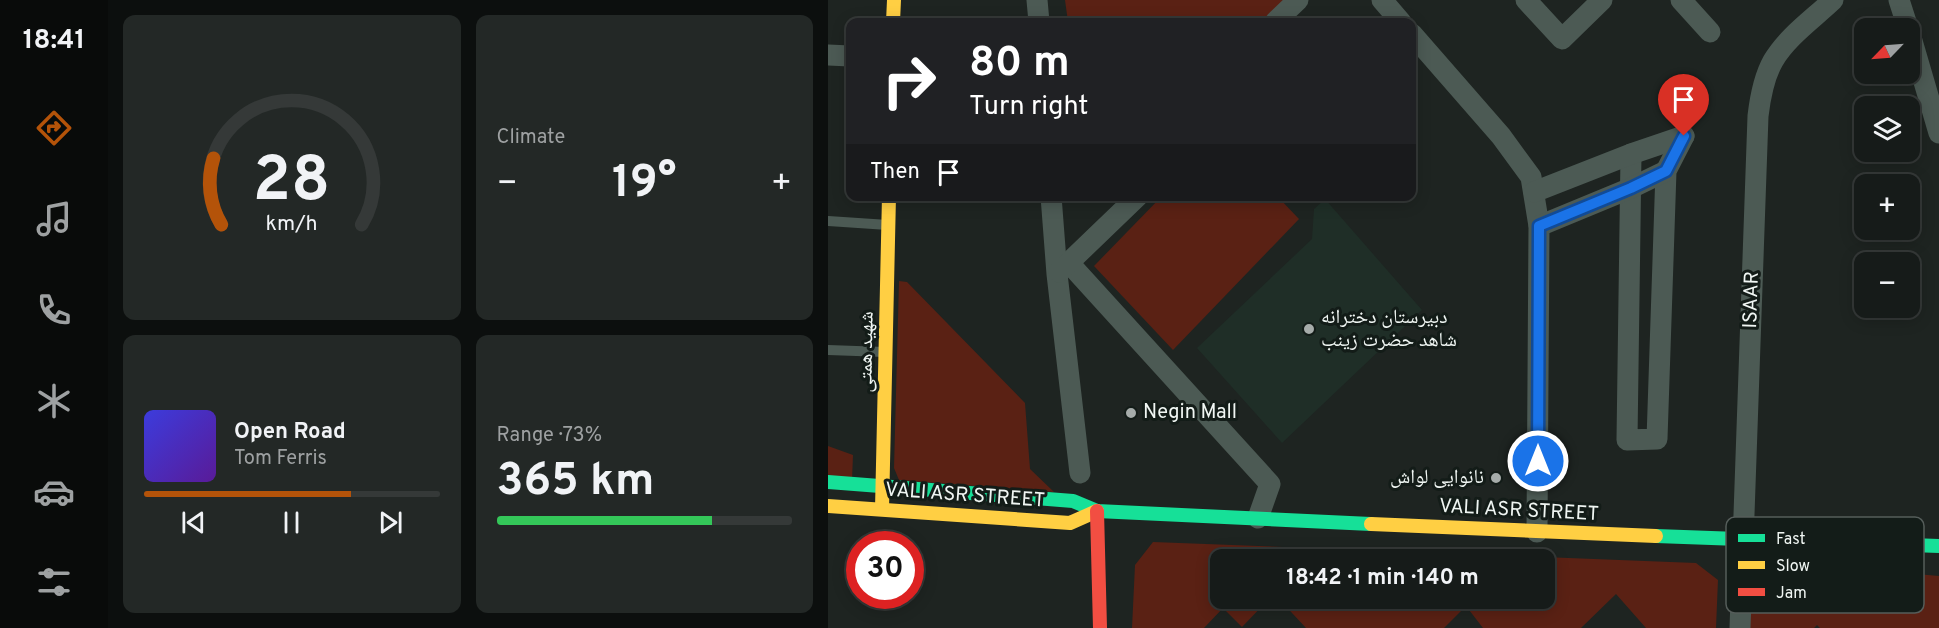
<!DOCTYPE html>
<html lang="en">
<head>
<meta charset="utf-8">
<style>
	:root { --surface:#161b19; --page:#232826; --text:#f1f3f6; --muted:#9ea1a2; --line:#353938; --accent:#b45309 }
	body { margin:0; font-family:Overpass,"Noto Naskh Arabic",sans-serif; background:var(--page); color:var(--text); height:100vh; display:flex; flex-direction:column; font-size:22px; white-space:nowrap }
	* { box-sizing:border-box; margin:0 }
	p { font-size:20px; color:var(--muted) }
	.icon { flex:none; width:33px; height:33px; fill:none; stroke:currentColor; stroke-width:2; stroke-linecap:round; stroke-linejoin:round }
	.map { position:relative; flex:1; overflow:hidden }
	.side { display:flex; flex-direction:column; gap:15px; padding:15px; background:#0c0f0e; width:720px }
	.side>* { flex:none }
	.guide { position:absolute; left:18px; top:18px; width:570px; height:183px; border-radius:12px; box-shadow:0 3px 15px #0003,0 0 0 2px var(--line); background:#202124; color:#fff; overflow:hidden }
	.needle { width:39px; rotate:245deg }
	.fabs { position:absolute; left:1026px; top:18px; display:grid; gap:12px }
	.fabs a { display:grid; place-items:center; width:66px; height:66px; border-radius:12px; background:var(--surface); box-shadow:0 3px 15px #0003,0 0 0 2px var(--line); font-size:30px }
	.speed { position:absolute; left:18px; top:531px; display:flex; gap:12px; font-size:30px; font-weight:700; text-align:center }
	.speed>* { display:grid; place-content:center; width:78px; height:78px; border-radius:50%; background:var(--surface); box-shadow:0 3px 15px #0003,0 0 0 2px var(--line); line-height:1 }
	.speed .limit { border:9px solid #d22; background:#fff; color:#111 }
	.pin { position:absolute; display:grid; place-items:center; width:51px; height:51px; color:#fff; margin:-62px -26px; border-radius:50% 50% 50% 0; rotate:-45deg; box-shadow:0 0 6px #0007 }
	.pin .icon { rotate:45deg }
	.me { position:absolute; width:66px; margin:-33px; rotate:0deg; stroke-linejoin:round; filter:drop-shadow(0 0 4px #0008) }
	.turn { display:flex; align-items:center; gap:21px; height:126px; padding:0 24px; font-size:27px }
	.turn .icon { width:78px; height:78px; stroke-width:2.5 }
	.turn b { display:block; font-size:42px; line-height:51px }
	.then { display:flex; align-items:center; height:57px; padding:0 24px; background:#0003; gap:12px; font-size:22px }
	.big { font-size:45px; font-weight:700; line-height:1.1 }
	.side .tile { flex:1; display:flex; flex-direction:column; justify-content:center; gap:9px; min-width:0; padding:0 21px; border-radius:12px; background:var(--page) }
	.side .dial { align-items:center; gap:0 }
	.dial svg { height:156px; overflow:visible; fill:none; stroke:var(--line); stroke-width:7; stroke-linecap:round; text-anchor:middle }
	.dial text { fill:var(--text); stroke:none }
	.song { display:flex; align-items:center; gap:18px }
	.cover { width:72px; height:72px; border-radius:9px; background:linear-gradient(135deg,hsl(240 70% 55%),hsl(270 70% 35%)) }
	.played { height:6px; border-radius:3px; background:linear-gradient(90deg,var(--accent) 70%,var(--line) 70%) }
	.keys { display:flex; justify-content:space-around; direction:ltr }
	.heat { display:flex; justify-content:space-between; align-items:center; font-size:33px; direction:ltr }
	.charge { height:9px; border-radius:4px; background:linear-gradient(90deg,#34c759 73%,var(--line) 0) }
	.side .tiles { flex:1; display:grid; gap:15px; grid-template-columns:repeat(2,1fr) }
	.trip { position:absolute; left:382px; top:549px; width:345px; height:60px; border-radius:12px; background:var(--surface); box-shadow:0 3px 15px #0003,0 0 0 2px var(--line); font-weight:700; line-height:60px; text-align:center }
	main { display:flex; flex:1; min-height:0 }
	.tabs { display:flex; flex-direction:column; width:108px; justify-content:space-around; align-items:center; background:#090b0a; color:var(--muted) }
	.tabs .icon { width:42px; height:42px }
	.tabs .selected { color:var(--accent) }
	.tabs b { font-size:27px; color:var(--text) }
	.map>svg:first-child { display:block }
</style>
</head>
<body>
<main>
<nav class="tabs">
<b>18:41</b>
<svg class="icon selected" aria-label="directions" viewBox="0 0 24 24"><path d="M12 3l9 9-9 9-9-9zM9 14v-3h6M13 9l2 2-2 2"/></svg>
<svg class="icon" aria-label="music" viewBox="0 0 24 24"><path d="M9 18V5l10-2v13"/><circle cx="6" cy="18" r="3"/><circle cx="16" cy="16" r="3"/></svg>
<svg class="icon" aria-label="phone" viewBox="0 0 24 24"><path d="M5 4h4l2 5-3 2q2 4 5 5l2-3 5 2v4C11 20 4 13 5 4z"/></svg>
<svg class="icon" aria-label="climate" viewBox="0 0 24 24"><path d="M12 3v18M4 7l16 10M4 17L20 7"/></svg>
<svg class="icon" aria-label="car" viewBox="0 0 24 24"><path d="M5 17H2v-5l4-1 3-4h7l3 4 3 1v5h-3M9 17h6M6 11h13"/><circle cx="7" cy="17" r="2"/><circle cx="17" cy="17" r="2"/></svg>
<svg class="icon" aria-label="filters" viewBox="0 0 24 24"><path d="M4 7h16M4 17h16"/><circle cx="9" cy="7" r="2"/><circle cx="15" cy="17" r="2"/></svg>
</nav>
<section class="side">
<div class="tiles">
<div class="tile dial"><svg viewBox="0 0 100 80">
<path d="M14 69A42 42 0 1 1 86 69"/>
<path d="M14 69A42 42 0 0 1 10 35" stroke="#b45309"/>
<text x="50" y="56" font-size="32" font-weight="700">28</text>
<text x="50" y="72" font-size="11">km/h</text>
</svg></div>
<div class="tile"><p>Climate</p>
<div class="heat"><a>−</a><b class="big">19°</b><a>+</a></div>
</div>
<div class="tile">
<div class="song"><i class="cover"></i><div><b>Open Road</b><p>Tom Ferris</p></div></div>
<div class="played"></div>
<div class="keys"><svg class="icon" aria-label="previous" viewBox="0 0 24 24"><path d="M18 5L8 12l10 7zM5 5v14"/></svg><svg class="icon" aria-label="pause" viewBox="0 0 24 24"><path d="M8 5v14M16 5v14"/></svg><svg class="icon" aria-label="next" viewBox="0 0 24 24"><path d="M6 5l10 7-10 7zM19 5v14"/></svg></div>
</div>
<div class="tile"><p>Range · 73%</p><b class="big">365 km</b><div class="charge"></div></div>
</div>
</section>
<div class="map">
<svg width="1111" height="628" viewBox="0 0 1111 628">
	<rect width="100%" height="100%" fill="#1e2421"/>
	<polygon fill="#1f2e27" points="497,199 594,310 454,443 369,348 484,239 486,209"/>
	<g fill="#5a2114">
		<polygon points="237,0 470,0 448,22 240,22"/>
		<polygon points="334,196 450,197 471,219 345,350 266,266"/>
		<polygon points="71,281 79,282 197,403 202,469 226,492 71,480 66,468"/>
		<polygon points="0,446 25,455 24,480 0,478"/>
		<polygon points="325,542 868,563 890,580 888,628 818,628 788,594 753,628 655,628 638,606 616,628 478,628 451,599 717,598 717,560 393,560 393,598 441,599 414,627 395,608 376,628 304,628 307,565"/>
		<polygon points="1044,570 1111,576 1111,628 992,628 989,625 986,628 921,628 923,590 941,571"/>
	</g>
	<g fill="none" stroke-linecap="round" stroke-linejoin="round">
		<g stroke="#4c5a54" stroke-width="10">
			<polyline points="0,221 60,225"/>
			<polyline points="0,350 57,352"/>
		</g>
		<g stroke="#4c5a54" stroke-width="21">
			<polyline points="209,0 211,22"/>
			<polyline points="554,0 573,22"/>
			<polyline points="698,0 734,39 774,0"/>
			<polyline points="853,0 882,32"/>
			<polyline points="1071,0 1080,28"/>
			<polyline points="447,22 470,0"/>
			<polyline points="584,34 673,136 703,177 711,226 709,532"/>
			<polyline points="1082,34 1111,133"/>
			<polyline points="0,55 22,56"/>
			<polyline points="803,154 799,440 829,439 838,171 856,136"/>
			<polyline points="706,192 803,154 856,136"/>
			<polyline points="223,196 229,274 252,473"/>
			<polyline points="711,226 803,188 838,171"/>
			<polyline points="241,263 442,484 430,518"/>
			<polyline points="231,272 310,196"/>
			<path d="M 912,628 L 930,116 C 932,99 936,77 945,61 C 959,37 985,19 1005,0"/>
		</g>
		<g stroke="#16e098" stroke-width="14">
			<polyline points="0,482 245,501 269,511 543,524"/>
			<polyline points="828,536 1111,546"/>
		</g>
		<g stroke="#ffcf43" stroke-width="14">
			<polyline points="65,22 66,0"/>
			<polyline points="0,506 242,523 269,511"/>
			<polyline points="54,509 61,196"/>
			<polyline points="543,524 828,536"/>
		</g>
		<polyline stroke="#f24e42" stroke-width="14" points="269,511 272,628"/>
	</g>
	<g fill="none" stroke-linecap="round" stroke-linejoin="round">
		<g stroke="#114b97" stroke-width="15">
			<polyline id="route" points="710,461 711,226 803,188 838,171 856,136"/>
		</g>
		<use href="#route" stroke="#1a73e8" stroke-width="10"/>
	</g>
	<g fill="#a6acaa" stroke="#131c18" stroke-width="2">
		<circle cx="481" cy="329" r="6"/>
		<circle cx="303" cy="413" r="6"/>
		<circle cx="668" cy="478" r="6"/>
	</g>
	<g text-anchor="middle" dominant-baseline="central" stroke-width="6" stroke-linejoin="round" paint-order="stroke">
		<g font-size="20" fill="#f0f6f3" stroke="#131c18">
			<text transform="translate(924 300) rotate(-88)">ISAAR</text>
			<text transform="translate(39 352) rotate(-89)">شهید همتی</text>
			<text transform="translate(137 496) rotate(4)">VALI ASR STREET</text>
			<text transform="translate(691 511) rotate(3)">VALI ASR STREET</text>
		</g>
		<g font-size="20" fill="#f0f6f3" stroke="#131c18" text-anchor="start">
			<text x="493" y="318">دبیرستان دخترانه<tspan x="493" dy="23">شاهد حضرت زینب</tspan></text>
			<text x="315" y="413">Negin Mall</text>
			<text x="656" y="478" text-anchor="end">نانوایی لواش</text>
		</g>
	</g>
	<rect x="898" y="517" width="198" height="96" rx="9" fill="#131c18" stroke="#555d5a" stroke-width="1.5"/>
	<rect x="910" y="534" width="27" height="8" fill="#16e098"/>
	<rect x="910" y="561" width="27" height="8" fill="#ffcf43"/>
	<rect x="910" y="588" width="27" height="8" fill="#f24e42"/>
	<g font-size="16" fill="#f0f6f3">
		<text x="948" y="544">Fast</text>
		<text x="948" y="571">Slow</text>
		<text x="948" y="598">Jam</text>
	</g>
</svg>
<div class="fabs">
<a><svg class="needle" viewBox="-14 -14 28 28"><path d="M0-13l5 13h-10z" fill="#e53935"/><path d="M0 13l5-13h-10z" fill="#9ea1a2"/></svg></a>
<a><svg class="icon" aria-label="layers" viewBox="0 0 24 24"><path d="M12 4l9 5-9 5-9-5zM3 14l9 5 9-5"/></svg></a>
<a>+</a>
<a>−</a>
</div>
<div class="speed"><div class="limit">30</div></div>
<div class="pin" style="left:856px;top:136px;background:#d93025"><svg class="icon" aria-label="arrive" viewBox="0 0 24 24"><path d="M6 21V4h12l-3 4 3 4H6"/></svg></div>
<svg class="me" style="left:710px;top:461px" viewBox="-20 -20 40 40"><circle r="17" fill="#1a73e8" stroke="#fff" stroke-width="3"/><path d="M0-11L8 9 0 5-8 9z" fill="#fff"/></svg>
<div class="trip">18:42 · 1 min · 140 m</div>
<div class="guide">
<div class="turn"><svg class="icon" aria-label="right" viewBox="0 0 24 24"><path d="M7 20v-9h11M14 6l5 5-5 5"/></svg><div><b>80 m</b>Turn right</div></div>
<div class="then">Then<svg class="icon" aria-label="arrive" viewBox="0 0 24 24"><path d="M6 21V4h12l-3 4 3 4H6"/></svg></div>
</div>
</div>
</main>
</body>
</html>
